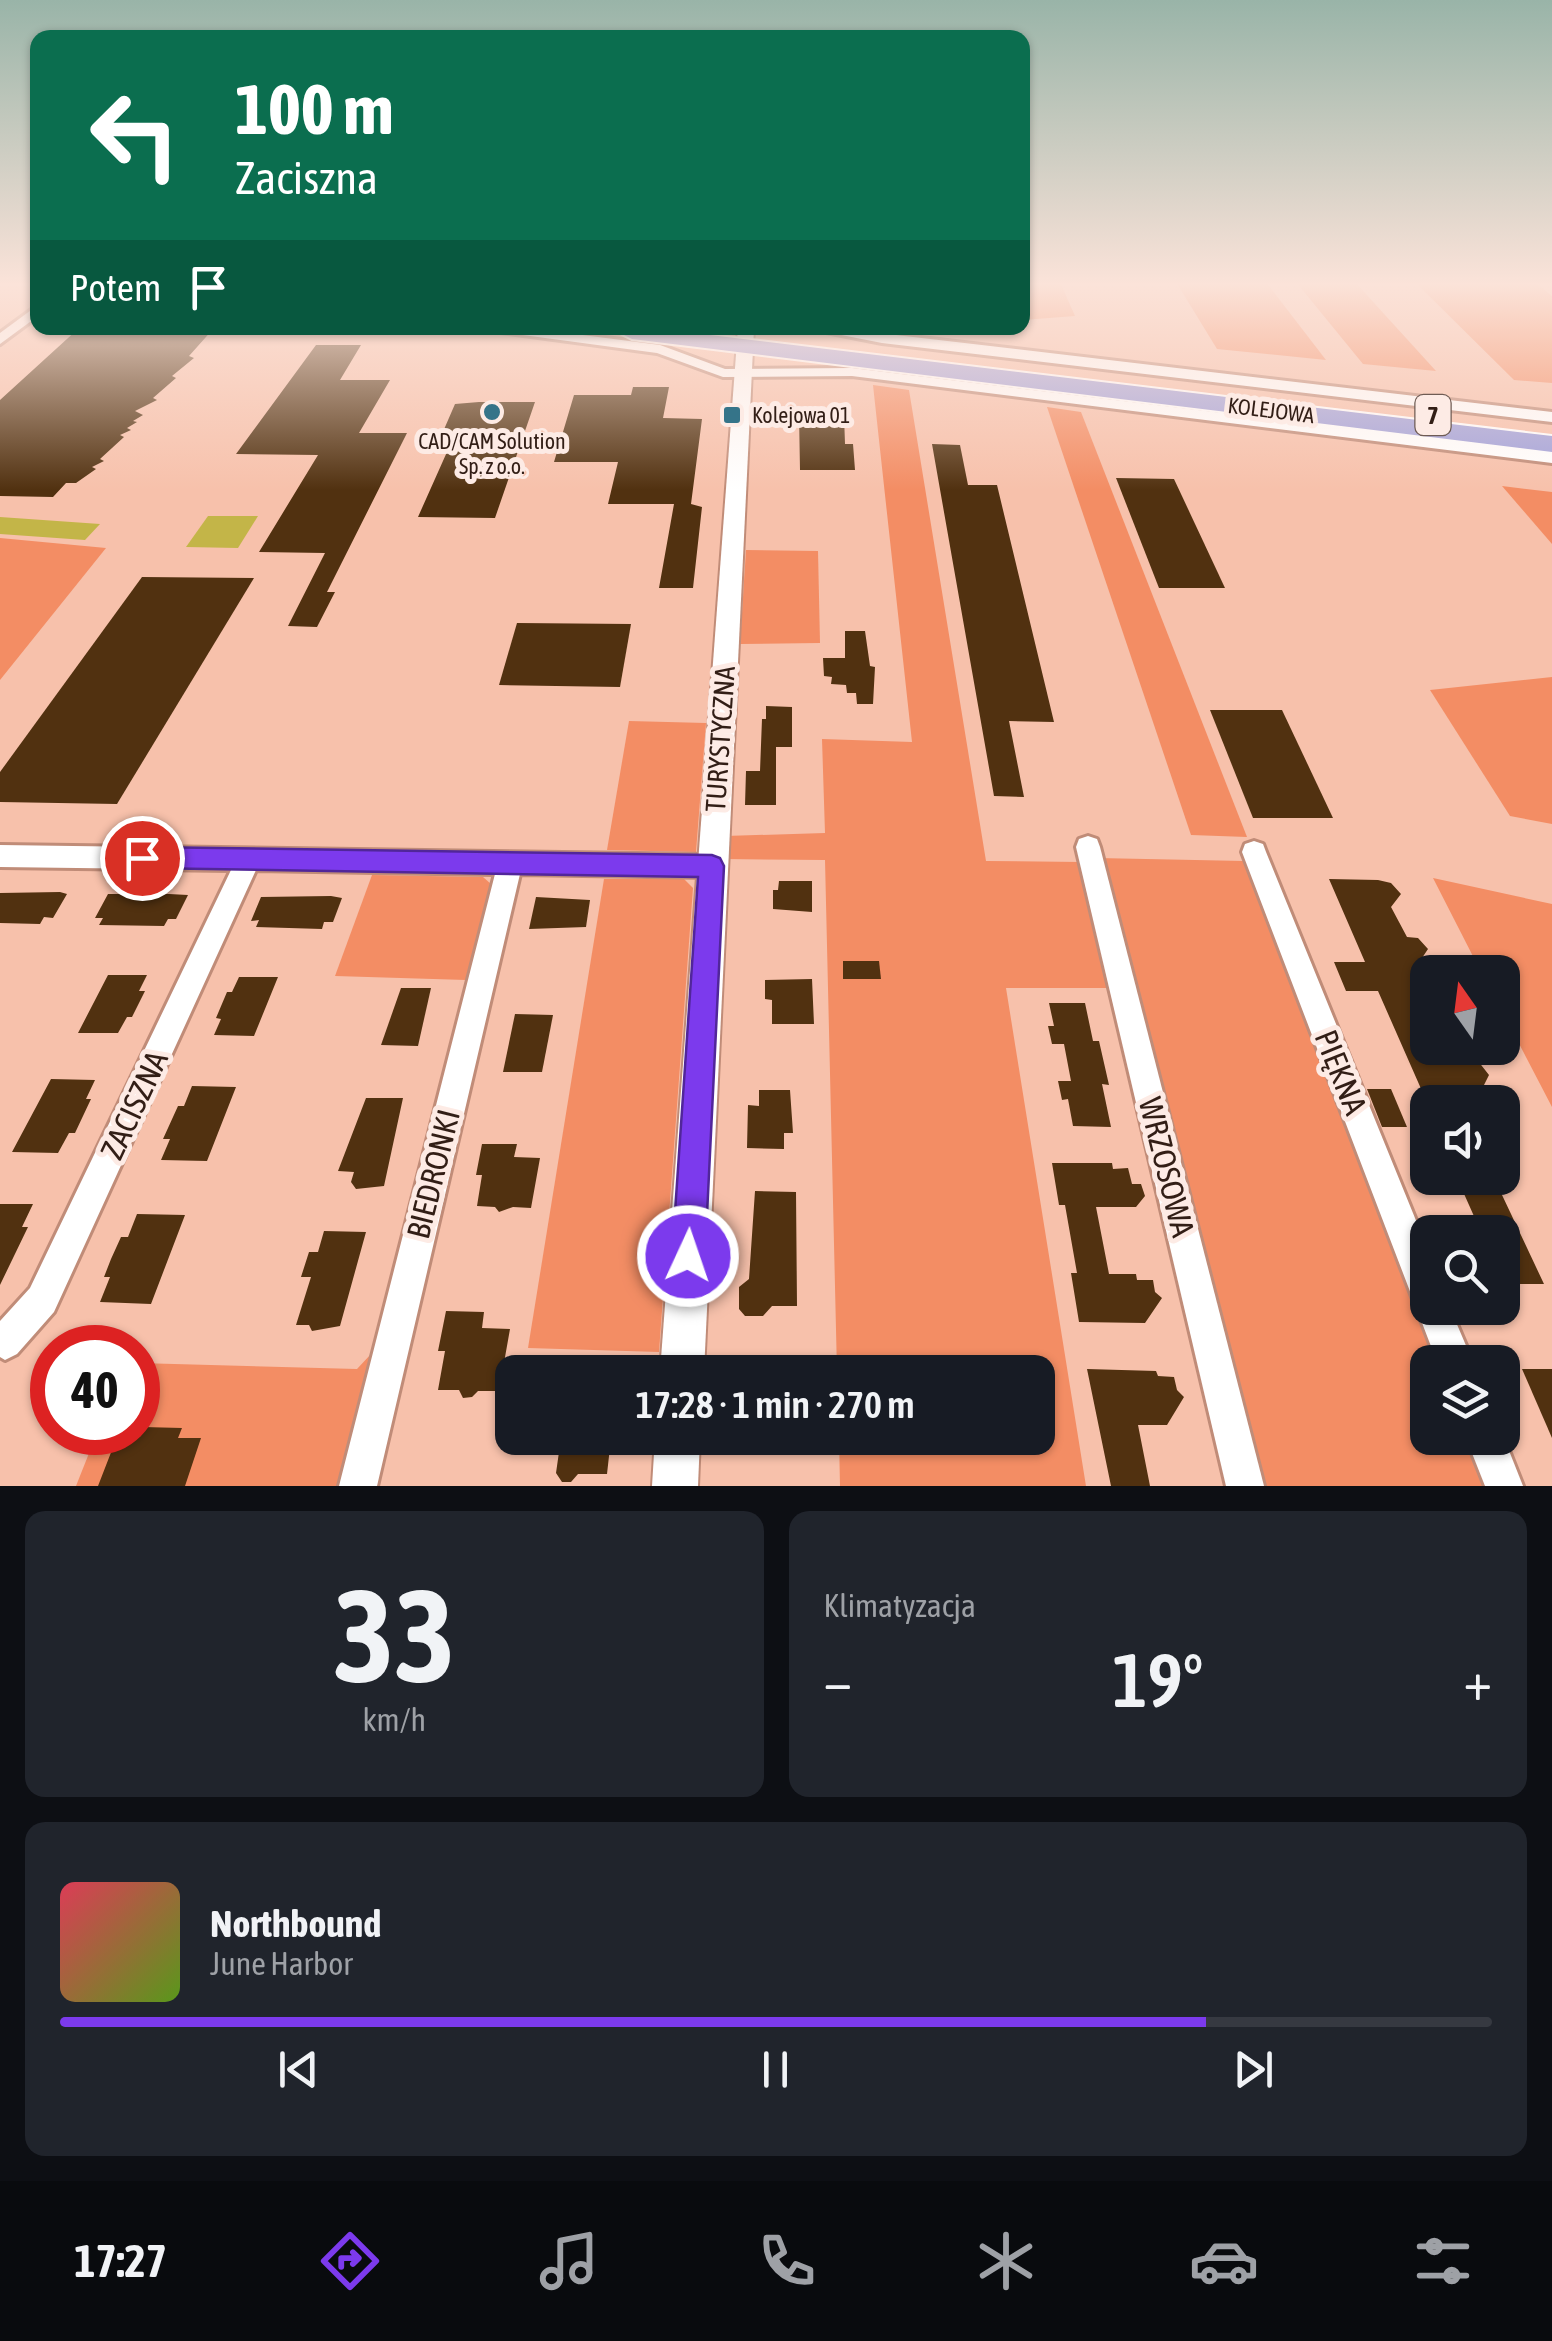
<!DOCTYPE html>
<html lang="pl">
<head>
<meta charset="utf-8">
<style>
	:root { --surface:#171b24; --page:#20242c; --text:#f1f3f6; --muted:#9ea1a6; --line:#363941; --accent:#7c3aed }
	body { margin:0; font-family:"Asap Condensed",sans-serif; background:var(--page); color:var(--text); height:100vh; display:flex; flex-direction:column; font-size:38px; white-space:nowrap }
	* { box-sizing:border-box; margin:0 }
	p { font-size:32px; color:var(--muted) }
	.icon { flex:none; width:55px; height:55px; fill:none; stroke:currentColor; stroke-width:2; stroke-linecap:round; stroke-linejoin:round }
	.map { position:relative; height:1486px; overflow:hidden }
	.details { display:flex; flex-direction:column; gap:25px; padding:25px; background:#0d0f14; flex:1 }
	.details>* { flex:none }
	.banner { position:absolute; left:30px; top:30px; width:1000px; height:305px; border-radius:20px; box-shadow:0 2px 8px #0004; background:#0b6e4f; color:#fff; overflow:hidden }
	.needle { width:65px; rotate:346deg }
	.controls { position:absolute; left:1410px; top:955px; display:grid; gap:20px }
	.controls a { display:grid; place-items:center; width:110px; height:110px; border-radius:20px; background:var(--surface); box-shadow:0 2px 8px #0004; font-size:50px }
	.speed { position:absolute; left:30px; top:1325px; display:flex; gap:20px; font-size:50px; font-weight:700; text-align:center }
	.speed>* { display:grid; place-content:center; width:130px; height:130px; border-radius:50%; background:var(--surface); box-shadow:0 2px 8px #0004; line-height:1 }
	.speed .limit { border:15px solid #d22; background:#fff; color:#111 }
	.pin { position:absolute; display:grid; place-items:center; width:85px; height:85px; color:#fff; margin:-42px; border:5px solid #fff; border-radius:50%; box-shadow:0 2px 10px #0007 }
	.me { position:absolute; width:110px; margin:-55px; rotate:3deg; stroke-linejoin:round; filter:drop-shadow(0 0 8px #0008) }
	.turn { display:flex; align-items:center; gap:35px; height:210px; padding:0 40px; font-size:45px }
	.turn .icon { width:130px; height:130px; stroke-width:2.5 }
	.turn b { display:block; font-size:70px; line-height:85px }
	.then { display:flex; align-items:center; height:95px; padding:0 40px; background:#0003; gap:20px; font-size:38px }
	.big { font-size:75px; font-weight:600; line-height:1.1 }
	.details .tile { flex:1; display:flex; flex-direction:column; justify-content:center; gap:15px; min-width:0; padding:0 35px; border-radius:20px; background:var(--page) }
	.details .dial { align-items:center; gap:0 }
	.dial b { font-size:130px; line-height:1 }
	.song { display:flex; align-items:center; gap:30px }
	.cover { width:120px; height:120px; border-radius:15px; background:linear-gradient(135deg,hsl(350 70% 55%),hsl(90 70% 35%)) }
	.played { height:10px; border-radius:5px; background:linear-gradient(90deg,var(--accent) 80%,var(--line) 80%) }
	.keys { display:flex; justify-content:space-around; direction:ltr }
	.heat { display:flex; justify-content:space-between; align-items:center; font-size:55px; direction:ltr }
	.details .tiles { flex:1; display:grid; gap:25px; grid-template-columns:1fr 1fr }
	.tile:last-child { grid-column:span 2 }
	.trip { position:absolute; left:495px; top:1355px; width:560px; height:100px; border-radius:20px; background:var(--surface); box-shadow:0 2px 8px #0004; font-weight:600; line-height:100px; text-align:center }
	.dock { display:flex; height:160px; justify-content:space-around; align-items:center; background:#090b0e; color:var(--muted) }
	.dock .icon { width:70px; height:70px }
	.dock .current { color:var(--accent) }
	.dock b { font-size:45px; color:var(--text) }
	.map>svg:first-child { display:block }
</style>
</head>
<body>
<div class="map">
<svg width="1552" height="1486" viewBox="0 0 1552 1486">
	<rect width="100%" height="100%" fill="#f7c1ab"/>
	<g fill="#f38d64">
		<polygon points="1023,282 1060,282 1075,316 1023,320"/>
		<polygon points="1176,282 1266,282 1326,360 1217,349"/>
		<polygon points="1296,282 1355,282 1436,371 1363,364"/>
		<polygon points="1415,282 1535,282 1552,296 1552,383 1514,380"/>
		<polygon points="873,385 909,390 986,861 1081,862 1111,988 1006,988 1086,1486 840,1486 839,1438 1038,1438 1038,1372 837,1372 825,860 724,859 725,836 825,833 822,739 912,742"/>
		<polygon points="1047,407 1081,412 1247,837 1191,835"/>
		<polygon points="1502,486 1552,492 1552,544"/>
		<polygon points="0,538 106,548 0,680"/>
		<polygon points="746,550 818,551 820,643 740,644"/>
		<polygon points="1552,677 1552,824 1510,816 1430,690"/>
		<polygon points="629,721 706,723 696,852 607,850"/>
		<polygon points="1097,858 1244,861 1437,1362 1428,1362 1428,1438 1466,1438 1485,1486 1257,1486"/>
		<polygon points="372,875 483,877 491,884 466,980 335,976"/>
		<polygon points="1433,878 1552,904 1552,1107 1503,1013 1502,972 1481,972"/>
		<polygon points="604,879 684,879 693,888 659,1352 528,1348"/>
		<polygon points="371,1354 338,1486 76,1486 97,1433 138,1432 138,1363 357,1369"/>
	</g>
	<g fill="#c3b548">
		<polygon points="208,516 258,516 238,548 186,547"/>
		<polygon points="0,517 100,524 85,540 0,534"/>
	</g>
	<g fill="#513110">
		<polygon points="79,328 214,328 189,356 194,358 172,376 176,378 153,398 157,400 135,411 143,415 133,421 137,422 127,428 131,430 120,435 124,437 100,459 104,461 92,467 96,469 76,483 66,483 53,497 0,496 0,400"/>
		<polygon points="316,345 361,345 340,380 390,380 359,433 407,433 327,592 335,592 317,627 288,626 325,553 259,552 318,455 236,454"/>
		<polygon points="633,387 669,387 663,418 702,419 691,504 702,507 693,588 659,588 674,504 608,504 618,462 554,462 574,395 631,395"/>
		<polygon points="479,402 535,402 495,518 418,517 455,434 442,434 455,404"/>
		<polygon points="799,414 844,415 845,444 853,444 855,470 800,470"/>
		<polygon points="932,444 960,445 968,485 997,485 1054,722 1009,721 1024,797 994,796"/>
		<polygon points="1116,478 1174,479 1225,588 1159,588"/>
		<polygon points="142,577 254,578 117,804 0,802 0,772"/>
		<polygon points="517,623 631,624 620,687 499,685"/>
		<polygon points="845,631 865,631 870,666 875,667 873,704 857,704 856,693 847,693 846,685 831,684 832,677 824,676 823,658 845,658"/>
		<polygon points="766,706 792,707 792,747 776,747 776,805 745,805 746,771 760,771 762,719 766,719"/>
		<polygon points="1210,710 1282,710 1333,818 1253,818"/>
		<polygon points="1329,879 1378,880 1391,883 1401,894 1391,907 1407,937 1418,938 1428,949 1418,964 1428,983 1428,1024 1419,1024 1428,1048 1435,1057 1478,1061 1489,1075 1480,1093 1422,1091 1378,991 1346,991 1334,962 1365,962"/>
		<polygon points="779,881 812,881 812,912 773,909 773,890 778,890"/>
		<polygon points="0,893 60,892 67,894 53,918 44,917 40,924 0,923"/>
		<polygon points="108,894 169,894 188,895 176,919 168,919 164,926 99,925 103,918 95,918"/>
		<polygon points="331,896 342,898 333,922 324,922 322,929 256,927 259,920 251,921 261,897"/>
		<polygon points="536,897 590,900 586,927 529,929"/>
		<polygon points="843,961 879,961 881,979 843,979"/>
		<polygon points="108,975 147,975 139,991 145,991 132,1017 127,1017 118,1033 78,1033"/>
		<polygon points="239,977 278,977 254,1036 214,1035 221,1019 216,1018 227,992 232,992"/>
		<polygon points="812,979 814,1024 772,1024 772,1000 765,999 765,980"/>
		<polygon points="401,988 431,988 418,1046 381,1045"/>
		<polygon points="1049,1003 1085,1003 1093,1041 1099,1041 1109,1085 1102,1084 1111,1127 1073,1126 1068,1099 1062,1100 1058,1081 1071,1081 1064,1044 1052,1044 1048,1026 1054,1026"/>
		<polygon points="515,1014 553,1015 542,1072 503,1072"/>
		<polygon points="51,1079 95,1080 86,1099 91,1099 75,1133 69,1133 58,1153 12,1152"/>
		<polygon points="192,1086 236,1087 207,1161 161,1160 170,1139 163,1139 178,1106 184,1106"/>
		<polygon points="1367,1089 1391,1089 1407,1127 1382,1127"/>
		<polygon points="759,1090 790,1090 793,1133 784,1133 784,1149 747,1148 748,1105 759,1106"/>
		<polygon points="366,1098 403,1098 384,1186 356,1189 351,1182 354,1172 338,1171"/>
		<polygon points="482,1144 517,1144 514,1157 540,1158 531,1208 513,1207 499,1212 495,1207 477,1206 482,1175 476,1175"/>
		<polygon points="1052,1163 1112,1163 1113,1169 1128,1168 1132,1184 1141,1184 1145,1196 1136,1207 1096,1207 1109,1274 1136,1274 1137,1280 1153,1280 1155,1292 1162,1298 1145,1323 1079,1322 1071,1273 1077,1273 1065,1205 1059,1205"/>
		<polygon points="1457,1178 1494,1178 1544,1284 1502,1284 1502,1232 1481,1232"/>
		<polygon points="755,1191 796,1192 797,1306 772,1306 763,1316 745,1316 739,1309 739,1287 749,1279"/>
		<polygon points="0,1204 33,1204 22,1227 28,1227 0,1285"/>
		<polygon points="137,1214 185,1215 151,1304 100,1302 110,1277 104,1277 111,1259 121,1237 128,1237"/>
		<polygon points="324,1231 366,1232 340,1326 312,1331 309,1325 296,1325 311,1277 301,1277 309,1252 318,1252"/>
		<polygon points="446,1311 484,1312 482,1328 510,1329 499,1391 478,1391 472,1397 463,1398 459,1390 438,1390 445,1351 438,1351"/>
		<polygon points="1087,1369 1156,1371 1158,1376 1174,1377 1177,1390 1184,1397 1167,1425 1138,1425 1150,1486 1111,1486"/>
		<polygon points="1522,1369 1552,1369 1552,1438"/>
		<polygon points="143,1427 182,1428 178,1438 201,1438 185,1486 98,1486 117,1437 140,1437"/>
		<polygon points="561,1438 611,1438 607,1474 578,1474 571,1482 562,1482 556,1473"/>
	</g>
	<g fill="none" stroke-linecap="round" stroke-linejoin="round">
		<g stroke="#c08c78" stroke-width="6">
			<g id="minor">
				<polygon points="38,305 38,316 0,344 0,333"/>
				<polygon points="493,328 528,328 660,345 725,369 852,368 1552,453 1552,463 852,376 723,377 657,353 500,332"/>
				<polygon points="806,328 836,328 1552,412 1552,422 882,343"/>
				<polygon points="1088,836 1097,839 1100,847 1264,1486 1226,1486 1076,847 1079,839"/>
				<polygon points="1254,841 1263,844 1266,852 1428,1250 1428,1308 1450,1308 1473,1362 1437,1362 1242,852 1245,844"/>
				<polygon points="0,845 711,855 720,858 724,866 720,874 711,877 520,874 377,1486 339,1486 495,874 256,870 54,1312 17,1354 5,1360 0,1357 0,1321 30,1288 231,870 0,867"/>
				<polygon points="1502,1436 1504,1438 1523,1486 1485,1486 1466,1438"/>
			</g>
		</g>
		<g stroke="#c08c78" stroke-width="4">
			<g id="tertiary">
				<polygon points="738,328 754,328 704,1372 660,1372"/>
				<polygon points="655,1438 700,1438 698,1486 652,1486"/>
			</g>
		</g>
		<g stroke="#fff" stroke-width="4">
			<polygon id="trunk" points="610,328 652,328 1552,436 1552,452 632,339"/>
		</g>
		<use href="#minor" fill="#fff" fill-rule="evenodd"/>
		<use href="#tertiary" fill="#fff" fill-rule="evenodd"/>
		<use href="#trunk" fill="#a2a2da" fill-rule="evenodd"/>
	</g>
	<linearGradient id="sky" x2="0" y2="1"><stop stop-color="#99b4a8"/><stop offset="0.58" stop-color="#fbe3d9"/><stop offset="1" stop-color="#fbe3d9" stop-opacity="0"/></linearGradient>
	<rect width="1552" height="490" fill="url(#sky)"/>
	<polygon fill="#7c3aed" stroke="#51269a" stroke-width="2.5" points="142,847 712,855 720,858 724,866 705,1256 700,1267 688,1272 677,1267 672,1256 698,877 142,868 133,865 130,858 133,850"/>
	<g fill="#357489" stroke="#fdebe5" stroke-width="4">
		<circle cx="492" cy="412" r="10"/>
		<rect x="722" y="405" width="20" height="20" rx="5"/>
	</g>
	<g text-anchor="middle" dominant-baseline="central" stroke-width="10" stroke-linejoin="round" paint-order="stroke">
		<g font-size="22" fill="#321e16" stroke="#fdebe5">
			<text transform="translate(1271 410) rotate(7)">KOLEJOWA</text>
		</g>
		<g font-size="22" fill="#321e16" stroke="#fdebe5" text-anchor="start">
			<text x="752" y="415">Kolejowa 01</text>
			<text x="492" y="441" text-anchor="middle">CAD/CAM Solution<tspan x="492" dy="25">Sp. z o.o.</tspan></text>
		</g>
		<rect fill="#fdebe5" stroke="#6f5c54" stroke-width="2.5" x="1415.5" y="395" width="35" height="40" rx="8"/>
		<g font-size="25" font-weight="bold" fill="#321e16">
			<text x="1433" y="415">7</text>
		</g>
		<g font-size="28" fill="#321e16" stroke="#fdebe5">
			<text transform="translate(720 739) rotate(-86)">TURYSTYCZNA</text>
		</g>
		<g font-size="32" fill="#321e16" stroke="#fdebe5">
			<text transform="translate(1341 1072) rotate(68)">PIĘKNA</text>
			<text transform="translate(134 1105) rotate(-65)">ZACISZNA</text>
			<text transform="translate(1167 1167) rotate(76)">WRZOSOWA</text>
			<text transform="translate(433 1174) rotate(-76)">BIEDRONKI</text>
		</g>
	</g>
</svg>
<div class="controls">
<a><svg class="needle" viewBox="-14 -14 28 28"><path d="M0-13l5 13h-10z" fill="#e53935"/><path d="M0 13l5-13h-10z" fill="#9ea1a6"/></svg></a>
<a><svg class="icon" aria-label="sound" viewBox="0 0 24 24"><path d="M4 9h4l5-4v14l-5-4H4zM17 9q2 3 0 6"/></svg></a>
<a><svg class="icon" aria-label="search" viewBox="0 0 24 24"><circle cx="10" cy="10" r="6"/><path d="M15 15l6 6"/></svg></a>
<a><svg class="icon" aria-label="layers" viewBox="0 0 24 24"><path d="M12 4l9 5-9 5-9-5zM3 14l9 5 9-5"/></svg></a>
</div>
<div class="speed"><div class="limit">40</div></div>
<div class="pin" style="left:142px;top:858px;background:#d93025"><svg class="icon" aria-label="arrive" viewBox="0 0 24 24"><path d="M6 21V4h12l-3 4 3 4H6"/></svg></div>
<svg class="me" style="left:688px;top:1256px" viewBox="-20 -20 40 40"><circle r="17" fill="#7c3aed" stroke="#fff" stroke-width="3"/><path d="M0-11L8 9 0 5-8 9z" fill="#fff"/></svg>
<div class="trip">17:28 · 1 min · 270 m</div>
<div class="banner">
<div class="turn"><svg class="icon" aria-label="left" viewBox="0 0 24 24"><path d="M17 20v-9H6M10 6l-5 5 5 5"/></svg><div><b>100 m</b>Zaciszna</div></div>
<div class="then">Potem<svg class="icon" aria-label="arrive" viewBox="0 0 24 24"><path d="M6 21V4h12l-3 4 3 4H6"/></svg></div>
</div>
</div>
<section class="details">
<div class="tiles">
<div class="tile dial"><b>33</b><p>km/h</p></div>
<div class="tile"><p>Klimatyzacja</p>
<div class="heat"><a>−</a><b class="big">19°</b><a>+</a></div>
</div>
<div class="tile">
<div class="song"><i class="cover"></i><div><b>Northbound</b><p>June Harbor</p></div></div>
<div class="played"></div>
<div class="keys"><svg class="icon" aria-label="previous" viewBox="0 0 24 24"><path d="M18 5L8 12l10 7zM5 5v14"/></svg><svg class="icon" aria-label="pause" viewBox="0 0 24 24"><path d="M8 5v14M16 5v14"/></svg><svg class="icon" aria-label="next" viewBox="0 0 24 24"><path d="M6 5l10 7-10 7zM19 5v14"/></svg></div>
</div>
</div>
</section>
<nav class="dock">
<b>17:27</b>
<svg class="icon current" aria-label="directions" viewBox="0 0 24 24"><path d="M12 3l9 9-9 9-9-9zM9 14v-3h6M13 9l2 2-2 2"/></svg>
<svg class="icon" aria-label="music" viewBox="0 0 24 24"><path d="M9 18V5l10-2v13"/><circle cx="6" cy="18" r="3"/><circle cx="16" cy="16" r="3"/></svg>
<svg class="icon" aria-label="phone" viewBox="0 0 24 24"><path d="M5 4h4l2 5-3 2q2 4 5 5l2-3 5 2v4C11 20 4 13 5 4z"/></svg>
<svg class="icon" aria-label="climate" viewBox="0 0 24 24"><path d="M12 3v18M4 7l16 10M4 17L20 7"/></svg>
<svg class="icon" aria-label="car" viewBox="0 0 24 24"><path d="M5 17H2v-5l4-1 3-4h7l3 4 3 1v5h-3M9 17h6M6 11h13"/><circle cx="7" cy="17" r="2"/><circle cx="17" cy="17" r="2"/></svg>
<svg class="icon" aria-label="filters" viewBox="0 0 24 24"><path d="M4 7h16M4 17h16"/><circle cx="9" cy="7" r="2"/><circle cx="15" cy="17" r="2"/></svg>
</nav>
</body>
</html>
